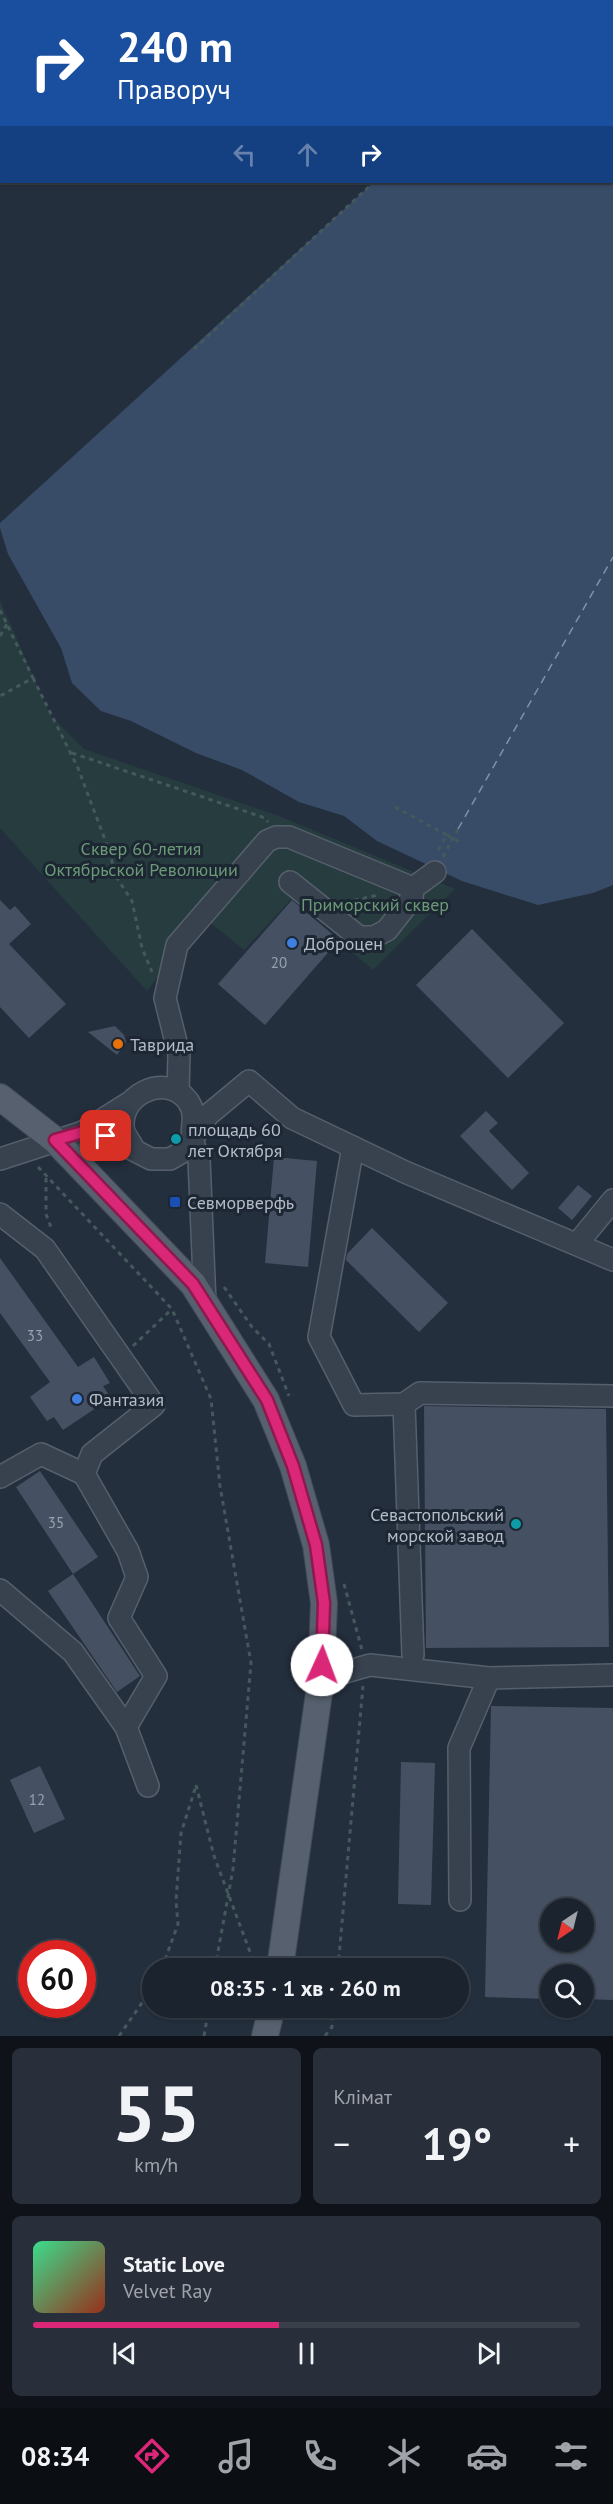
<!DOCTYPE html>
<html lang="uk">
<head>
<meta charset="utf-8">
<style>
	:root { --surface:#1b232e; --page:#282f3a; --text:#f1f3f6; --muted:#a0a4aa; --line:#39404a; --accent:#db2777 }
	body { margin:0; font-family:"PT Sans",sans-serif; background:var(--page); color:var(--text); height:100vh; display:flex; flex-direction:column; font-size:22px; white-space:nowrap }
	* { box-sizing:border-box; margin:0 }
	p { font-size:20px; color:var(--muted) }
	.icon { flex:none; width:33px; height:33px; fill:none; stroke:currentColor; stroke-width:2; stroke-linecap:round; stroke-linejoin:round }
	.map { position:relative; height:2036px; overflow:hidden }
	.panel { display:flex; flex-direction:column; gap:12px; padding:12px; background:#0f1319; flex:1 }
	.panel>* { flex:none }
	.banner { position:absolute; left:0px; top:0px; width:614px; height:183px; box-shadow:0 2px 4px #0004,0 0 0 2px var(--line); background:#1a4fa0; color:#fff; overflow:hidden }
	.needle { width:39px; rotate:215deg }
	.fabs { position:absolute; left:540px; top:1898px; display:grid; gap:12px }
	.fabs a { display:grid; place-items:center; width:54px; height:54px; border-radius:50%; background:var(--surface); box-shadow:0 2px 4px #0004,0 0 0 2px var(--line); font-size:30px }
	.speed { position:absolute; left:18px; top:1940px; display:flex; gap:12px; font-size:30px; font-weight:700; text-align:center }
	.speed>* { display:grid; place-content:center; width:78px; height:78px; border-radius:50%; background:var(--surface); box-shadow:0 2px 4px #0004,0 0 0 2px var(--line); line-height:1 }
	.speed .limit { border:9px solid #d22; background:#fff; color:#111 }
	.pin { position:absolute; display:grid; place-items:center; width:51px; height:51px; color:#fff; margin:-26px; border-radius:12px; box-shadow:0 3px 9px #0006 }
	.me { position:absolute; width:66px; margin:-33px; rotate:2deg; stroke-linejoin:round; filter:drop-shadow(0 0 4px #0008) }
	.turn { display:flex; align-items:center; gap:21px; height:126px; padding:0 18px; font-size:27px }
	.turn .icon { width:78px; height:78px; stroke-width:2.5 }
	.turn b { display:block; font-size:42px; line-height:51px }
	.lanes { display:flex; align-items:center; height:57px; padding:0 18px; background:#0003; justify-content:center; gap:30px; direction:ltr }
	.lanes .off { opacity:.35 }
	.big { font-size:45px; font-weight:700; line-height:1.1 }
	.panel .card { flex:1; display:flex; flex-direction:column; justify-content:center; gap:9px; min-width:0; padding:0 21px; border-radius:9px; background:var(--page) }
	.panel .dial { align-items:center; gap:0 }
	.dial b { font-size:78px; line-height:1 }
	.song { display:flex; align-items:center; gap:18px }
	.cover { width:72px; height:72px; border-radius:9px; background:linear-gradient(135deg,hsl(150 70% 55%),hsl(10 70% 35%)) }
	.played { height:6px; border-radius:3px; background:linear-gradient(90deg,var(--accent) 45%,var(--line) 45%) }
	.keys { display:flex; justify-content:space-around; direction:ltr }
	.heat { display:flex; justify-content:space-between; align-items:center; font-size:33px; direction:ltr }
	.panel .tiles { flex:1; display:grid; gap:12px; grid-template-columns:1fr 1fr }
	.card:last-child { grid-column:span 2 }
	.trip { position:absolute; left:142px; top:1958px; width:327px; height:60px; border-radius:30px; background:var(--surface); box-shadow:0 2px 4px #0004,0 0 0 2px var(--line); font-weight:700; line-height:60px; text-align:center }
	.tabs { display:flex; height:96px; justify-content:space-around; align-items:center; background:#0b0e12; color:var(--muted) }
	.tabs .icon { width:42px; height:42px }
	.tabs .on { color:var(--accent) }
	.tabs b { font-size:27px; color:var(--text) }
	.map>svg:first-child { display:block }
</style>
</head>
<body>
<div class="map">
<svg width="613" height="2036" viewBox="0 0 613 2036">
	<rect width="100%" height="100%" fill="#242f3e"/>
	<polygon fill="#263c3f" points="0,600 50,715 84,749 279,816 455,889 373,970 343,944 347,940 295,895 244,950 203,917 147,991 0,828"/>
	<polygon fill="#394c67" points="491,0 613,0 613,885 593,893 538,905 462,881 377,841 344,816 299,802 242,770 196,753 131,721 101,711 72,683 61,648 8,554 0,528 0,523 374,182 612,182 612,2"/>
	<g fill="none" stroke-linecap="round" stroke-linejoin="round">
		<polyline stroke="#7c92b1" stroke-width="1.5" stroke-dasharray="8 6" stroke-linecap="butt" points="458,829 613,557"/>
	</g>
	<g fill="#455162" fill-rule="evenodd">
		<polygon points="0,900 10,910 15,906 31,924 9,944 66,1004 29,1038 0,1007"/>
		<polygon points="292,900 339,940 265,1025 218,984"/>
		<polygon points="472,929 564,1023 508,1078 416,985"/>
		<polygon points="115,1026 124,1035 126,1042 117,1055 88,1032"/>
		<polygon points="486,1111 498,1123 489,1131 529,1173 512,1190 460,1136"/>
		<polygon points="274,1157 317,1161 308,1267 265,1263"/>
		<polygon points="578,1185 592,1196 572,1220 558,1208"/>
		<polygon points="372,1228 448,1303 419,1332 346,1260 347,1254"/>
		<polygon points="0,1258 78,1367 94,1357 110,1383 103,1386 111,1398 63,1430 54,1417 47,1421 30,1397 50,1382 0,1313"/>
		<polygon points="424,1406 606,1409 609,1647 426,1648"/>
		<polygon points="40,1471 98,1557 73,1574 16,1487"/>
		<polygon points="73,1574 140,1676 117,1692 48,1591"/>
		<path d="M 491,1706 L 613,1708 L 613,2000 L 584,1999 L 584,1974 L 550,1974 L 550,1999 L 485,1997 ZM 550,1908 L 584,1908 L 584,1941 L 550,1941 Z"/>
		<polygon points="401,1762 435,1763 431,1905 398,1904"/>
		<polygon points="40,1766 65,1819 34,1833 10,1780"/>
	</g>
	<g fill="none" stroke-linecap="round" stroke-linejoin="round">
		<g stroke="#565f6c" stroke-width="24">
			<g id="minor">
				<polyline points="196,0 198,2"/>
				<polyline points="290,882 359,937 374,937 387,930 412,898 413,888"/>
				<polyline points="178,1091 179,1054 165,998 177,945 267,841 276,837 289,837 413,888 435,872"/>
				<polyline points="83,1132 106,1136 151,1159 170,1159 184,1151 208,1115 249,1081 292,1118 405,1172 613,1260"/>
				<polyline points="353,1147 319,1337 354,1405 404,1404"/>
				<path d="M 133,1148 C 131,1143 126,1137 124,1132 C 115,1096 166,1071 188,1101 C 198,1116 190,1126 193,1141 C 194,1147 197,1153 199,1159 L 205,1303"/>
				<polyline points="0,1159 83,1132 129,1103"/>
				<polyline points="0,1214 45,1249 154,1405 92,1454 84,1474 128,1551 137,1577 119,1618 156,1676 126,1727 148,1786"/>
				<polyline points="577,1244 613,1200"/>
				<polyline points="0,1477 41,1454 84,1474"/>
				<polyline points="0,1590 73,1652 126,1727"/>
				<polyline points="413,1655 404,1404 420,1393 613,1396"/>
				<polyline points="321,1679 370,1665 489,1678"/>
				<polyline points="460,1900 459,1748 489,1678 613,1675"/>
			</g>
		</g>
		<g stroke="#414a57" stroke-width="28">
			<g id="major">
				<polyline points="0,1097 55,1140 193,1284 266,1400 293,1466 316,1545 324,1603 321,1679 280,1968"/>
				<polyline points="265,2036 272,2007"/>
			</g>
		</g>
		<g stroke="#44595c" stroke-width="3" stroke-dasharray="4.5 4.5" stroke-linecap="butt">
			<polyline points="194,349 374,182"/>
			<polyline points="0,610 33,678 0,696"/>
			<polyline points="0,636 7,624"/>
			<polyline points="33,678 78,768 110,853 115,875 132,901 142,948 152,972"/>
			<polyline points="72,753 265,818 268,822"/>
			<polyline points="395,807 447,835 436,854"/>
			<polyline points="447,835 460,842"/>
			<polyline points="443,857 458,829"/>
			<polyline points="345,902 379,895"/>
			<polyline points="38,1167 172,1309 211,1399 220,1486 251,1663 233,1869 215,1968"/>
			<polyline points="46,1178 46,1214 52,1230"/>
			<polyline points="224,1287 252,1327 269,1344 289,1396"/>
			<polyline points="133,1346 172,1309"/>
			<polyline points="344,1584 362,1650"/>
			<polyline points="196,1785 214,1856 256,1968"/>
			<polyline points="162,1968 178,1924 176,1901 181,1833 196,1786"/>
			<polyline points="338,1968 363,1686"/>
			<polyline points="119,2036 153,1987"/>
			<polyline points="204,2036 209,2007"/>
			<polyline points="325,2036 332,2027 334,2007"/>
		</g>
		<use href="#minor" stroke="#38414e" stroke-width="21"/>
		<use href="#major" stroke="#56606e" stroke-width="26"/>
		<polyline stroke="#5a6575" stroke-width="4.5" stroke-dasharray="6 6" stroke-linecap="butt" points="268,0 270,2"/>
	</g>
	<g fill="none" stroke-linecap="round" stroke-linejoin="round">
		<g stroke="#8e194d" stroke-width="15">
			<polyline id="route" points="106,1136 83,1132 55,1140 193,1284 267,1400 293,1466 316,1545 324,1603 322,1665"/>
		</g>
		<use href="#route" stroke="#db2777" stroke-width="10"/>
	</g>
	<g fill="#3f7fe0" stroke="#1d2633" stroke-width="2">
		<circle cx="292" cy="943" r="6"/>
		<circle cx="77" cy="1399" r="6"/>
	</g>
	<circle fill="#e8710a" stroke="#1d2633" stroke-width="2" cx="118" cy="1044" r="6"/>
	<g fill="#0f9aa8" stroke="#1d2633" stroke-width="2">
		<circle cx="176" cy="1139" r="6"/>
		<circle cx="516" cy="1524" r="6"/>
	</g>
	<rect fill="#1a4fb4" stroke="#1d2633" stroke-width="2" x="169" y="1196" width="12" height="12" rx="3"/>
	<g text-anchor="middle" dominant-baseline="central" stroke-width="6" stroke-linejoin="round" paint-order="stroke">
		<g font-size="15" fill="#98a1af">
			<text x="279" y="962">20</text>
			<text x="35" y="1335">33</text>
			<text x="56" y="1522">35</text>
			<text x="37" y="1799">12</text>
		</g>
		<g font-size="18" fill="#6b9a76" stroke="#1d2633">
			<text x="141" y="848">Сквер 60-летия<tspan x="141" dy="21">Октябрьской Революции</tspan></text>
			<text x="375" y="904">Приморский сквер</text>
		</g>
		<g font-size="18" fill="#b4bcc9" stroke="#1d2633" text-anchor="start">
			<text x="304" y="943">Доброцен</text>
			<text x="130" y="1044">Таврида</text>
			<text x="188" y="1129">площадь 60<tspan x="188" dy="21">лет Октября</tspan></text>
			<text x="187" y="1202">Севморверфь</text>
			<text x="89" y="1399">Фантазия</text>
			<text x="504" y="1514" text-anchor="end">Севастопольский<tspan x="504" dy="21">морской завод</tspan></text>
		</g>
	</g>
</svg>
<div class="fabs">
<a><svg class="needle" viewBox="-14 -14 28 28"><path d="M0-13l5 13h-10z" fill="#e53935"/><path d="M0 13l5-13h-10z" fill="#a0a4aa"/></svg></a>
<a><svg class="icon" aria-label="search" viewBox="0 0 24 24"><circle cx="10" cy="10" r="6"/><path d="M15 15l6 6"/></svg></a>
</div>
<div class="speed"><div class="limit">60</div></div>
<div class="pin" style="left:106px;top:1136px;background:#d93025"><svg class="icon" aria-label="arrive" viewBox="0 0 24 24"><path d="M6 21V4h12l-3 4 3 4H6"/></svg></div>
<svg class="me" style="left:322px;top:1665px" viewBox="-20 -20 40 40"><circle r="19" fill="#fff"/><path d="M0-13L10 11 0 6-10 11z" fill="#db2777"/></svg>
<div class="trip">08:35 · 1 хв · 260 m</div>
<div class="banner">
<div class="turn"><svg class="icon" aria-label="right" viewBox="0 0 24 24"><path d="M7 20v-9h11M14 6l5 5-5 5"/></svg><div><b>240 m</b>Праворуч</div></div>
<div class="lanes"><svg class="icon off" aria-label="left" viewBox="0 0 24 24"><path d="M17 20v-9H6M10 6l-5 5 5 5"/></svg><svg class="icon off" aria-label="ahead" viewBox="0 0 24 24"><path d="M12 20V5M6 11l6-6 6 6"/></svg><svg class="icon" aria-label="right" viewBox="0 0 24 24"><path d="M7 20v-9h11M14 6l5 5-5 5"/></svg></div>
</div>
</div>
<section class="panel">
<div class="tiles">
<div class="card dial"><b>55</b><p>km/h</p></div>
<div class="card"><p>Клімат</p>
<div class="heat"><a>−</a><b class="big">19°</b><a>+</a></div>
</div>
<div class="card">
<div class="song"><i class="cover"></i><div><b>Static Love</b><p>Velvet Ray</p></div></div>
<div class="played"></div>
<div class="keys"><svg class="icon" aria-label="previous" viewBox="0 0 24 24"><path d="M18 5L8 12l10 7zM5 5v14"/></svg><svg class="icon" aria-label="pause" viewBox="0 0 24 24"><path d="M8 5v14M16 5v14"/></svg><svg class="icon" aria-label="next" viewBox="0 0 24 24"><path d="M6 5l10 7-10 7zM19 5v14"/></svg></div>
</div>
</div>
</section>
<nav class="tabs">
<b>08:34</b>
<svg class="icon on" aria-label="directions" viewBox="0 0 24 24"><path d="M12 3l9 9-9 9-9-9zM9 14v-3h6M13 9l2 2-2 2"/></svg>
<svg class="icon" aria-label="music" viewBox="0 0 24 24"><path d="M9 18V5l10-2v13"/><circle cx="6" cy="18" r="3"/><circle cx="16" cy="16" r="3"/></svg>
<svg class="icon" aria-label="phone" viewBox="0 0 24 24"><path d="M5 4h4l2 5-3 2q2 4 5 5l2-3 5 2v4C11 20 4 13 5 4z"/></svg>
<svg class="icon" aria-label="climate" viewBox="0 0 24 24"><path d="M12 3v18M4 7l16 10M4 17L20 7"/></svg>
<svg class="icon" aria-label="car" viewBox="0 0 24 24"><path d="M5 17H2v-5l4-1 3-4h7l3 4 3 1v5h-3M9 17h6M6 11h13"/><circle cx="7" cy="17" r="2"/><circle cx="17" cy="17" r="2"/></svg>
<svg class="icon" aria-label="filters" viewBox="0 0 24 24"><path d="M4 7h16M4 17h16"/><circle cx="9" cy="7" r="2"/><circle cx="15" cy="17" r="2"/></svg>
</nav>
</body>
</html>
